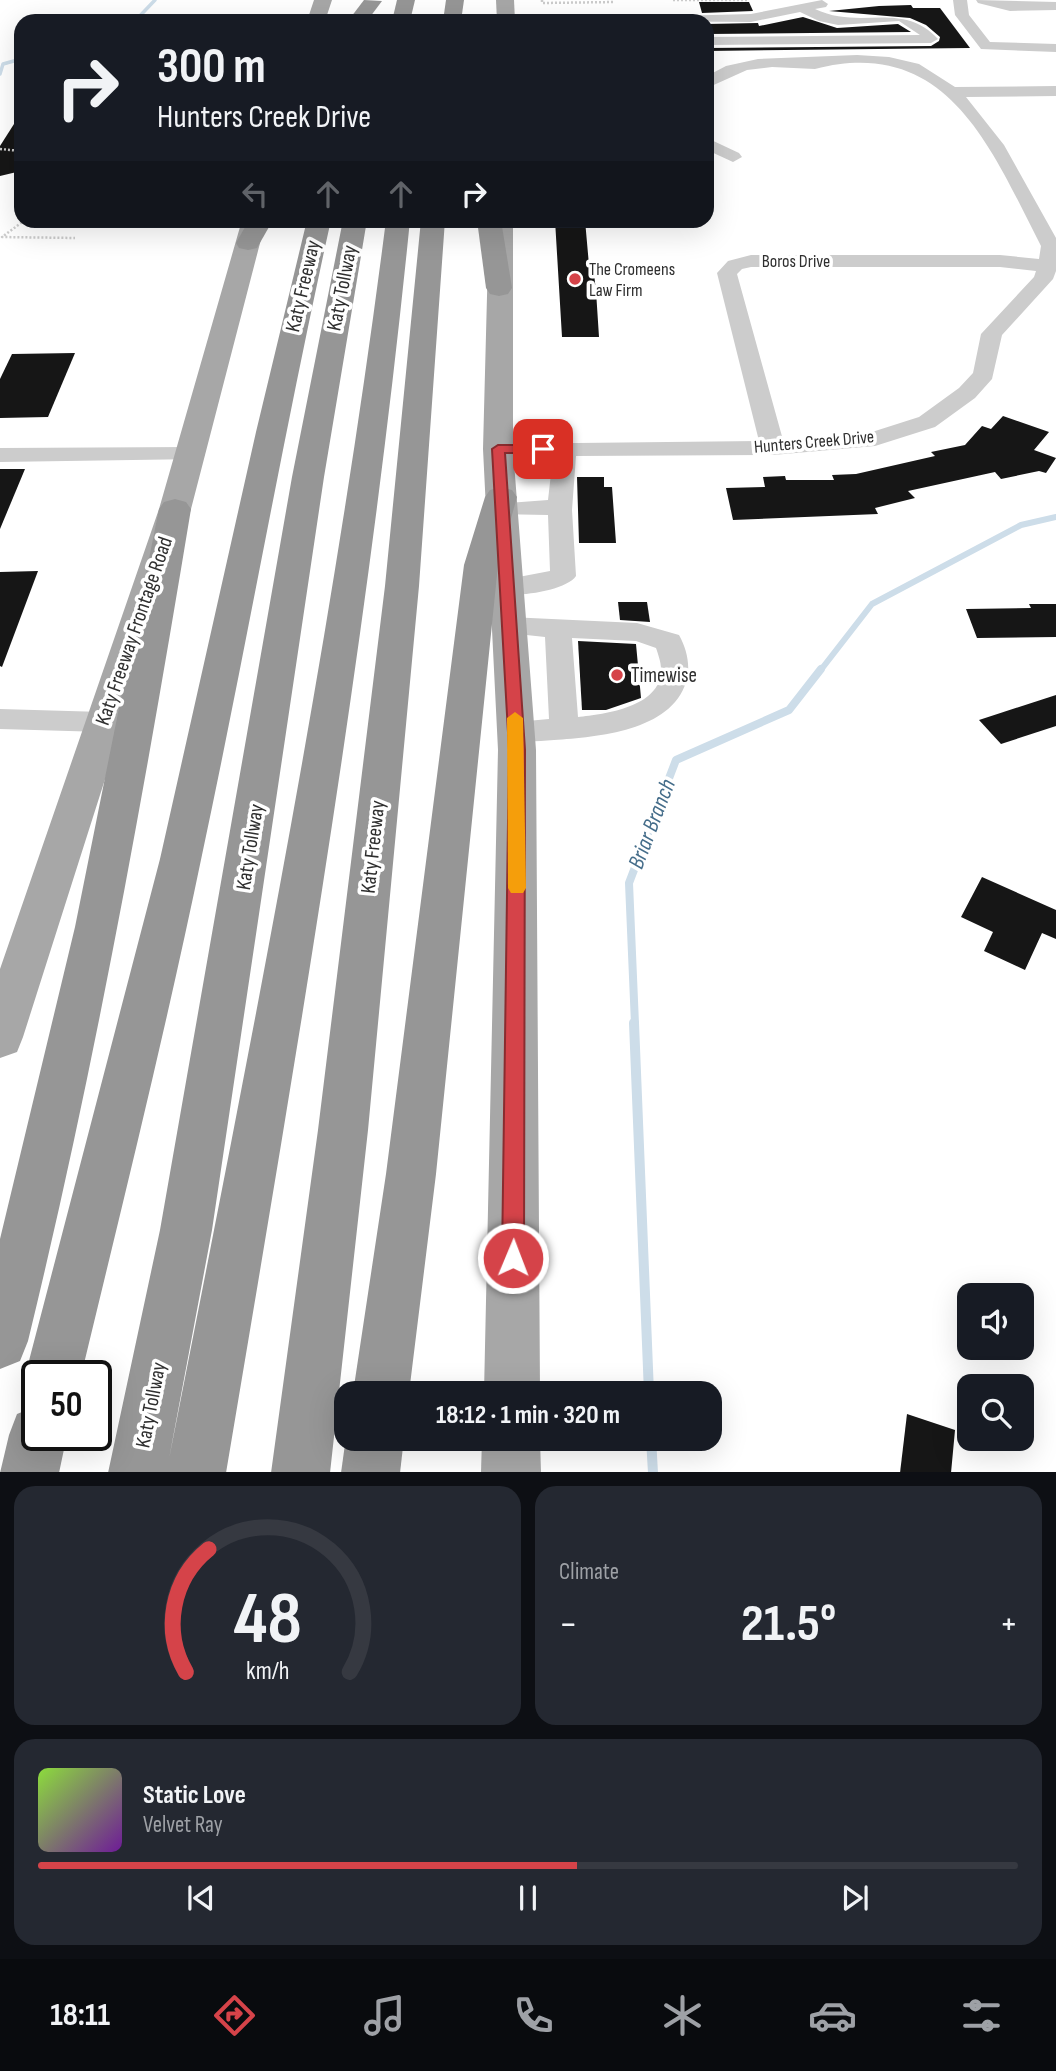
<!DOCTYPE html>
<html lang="en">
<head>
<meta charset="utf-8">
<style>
	:root { --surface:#171b24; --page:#242831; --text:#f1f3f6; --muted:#9ea1a6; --line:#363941; --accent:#d54349 }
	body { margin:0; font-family:"Sofia Sans Condensed",sans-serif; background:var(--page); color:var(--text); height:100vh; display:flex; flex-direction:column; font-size:26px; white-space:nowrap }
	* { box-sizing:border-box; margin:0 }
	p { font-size:23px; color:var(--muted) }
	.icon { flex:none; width:38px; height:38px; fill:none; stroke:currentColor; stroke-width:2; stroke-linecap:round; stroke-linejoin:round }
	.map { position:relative; height:1472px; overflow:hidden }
	.details { display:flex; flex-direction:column; gap:14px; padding:14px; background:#0d0f14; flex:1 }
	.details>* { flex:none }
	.banner { position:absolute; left:14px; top:14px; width:700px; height:214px; border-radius:21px; box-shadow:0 7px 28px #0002; background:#171b24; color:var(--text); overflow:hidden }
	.fabs { position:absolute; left:957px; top:1283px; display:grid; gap:14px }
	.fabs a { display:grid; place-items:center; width:77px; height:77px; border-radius:14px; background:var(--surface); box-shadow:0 7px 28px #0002; font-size:35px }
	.speed { position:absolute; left:21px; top:1360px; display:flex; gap:14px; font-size:35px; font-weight:700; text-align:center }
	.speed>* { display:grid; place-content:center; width:91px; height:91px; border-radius:50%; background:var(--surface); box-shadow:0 7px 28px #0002; line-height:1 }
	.speed .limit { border:4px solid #111; border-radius:10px; background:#fff; color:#111 }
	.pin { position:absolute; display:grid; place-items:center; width:60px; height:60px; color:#fff; margin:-30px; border-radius:14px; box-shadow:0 4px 10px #0006 }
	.me { position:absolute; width:77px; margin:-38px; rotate:1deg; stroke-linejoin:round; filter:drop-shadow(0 0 5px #0008) }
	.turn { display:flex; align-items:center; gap:24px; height:147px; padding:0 28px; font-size:32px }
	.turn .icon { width:91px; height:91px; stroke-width:2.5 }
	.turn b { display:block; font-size:49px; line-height:60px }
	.lanes { display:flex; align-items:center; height:66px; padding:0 28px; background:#0003; justify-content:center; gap:35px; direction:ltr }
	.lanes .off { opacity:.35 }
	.big { font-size:52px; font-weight:700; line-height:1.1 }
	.details .tile { flex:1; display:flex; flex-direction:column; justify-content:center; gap:10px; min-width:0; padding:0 24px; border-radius:21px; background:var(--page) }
	.details .dial { align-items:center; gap:0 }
	.dial svg { height:182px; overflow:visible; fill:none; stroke:var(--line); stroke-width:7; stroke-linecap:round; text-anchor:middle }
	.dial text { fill:var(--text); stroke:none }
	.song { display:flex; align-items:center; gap:21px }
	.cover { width:84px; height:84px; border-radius:10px; background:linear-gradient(135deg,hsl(90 70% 55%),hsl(280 70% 35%)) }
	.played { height:7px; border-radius:4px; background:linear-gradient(90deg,var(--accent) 55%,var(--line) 55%) }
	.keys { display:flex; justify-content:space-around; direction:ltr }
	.heat { display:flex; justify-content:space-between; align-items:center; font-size:38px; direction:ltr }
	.details .tiles { flex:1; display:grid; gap:14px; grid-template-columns:1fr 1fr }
	.tile:last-child { grid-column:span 2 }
	.trip { position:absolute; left:334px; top:1381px; width:388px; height:70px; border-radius:21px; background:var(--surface); box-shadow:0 7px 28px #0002; font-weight:700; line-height:70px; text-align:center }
	.tabs { display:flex; height:112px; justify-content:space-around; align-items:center; background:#090b0e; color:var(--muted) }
	.tabs .icon { width:49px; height:49px }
	.tabs .on { color:var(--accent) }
	.tabs b { font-size:32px; color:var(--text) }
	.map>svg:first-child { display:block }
</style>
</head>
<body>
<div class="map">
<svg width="1056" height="1473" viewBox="0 0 1056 1473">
	<rect width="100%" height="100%" fill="#fff"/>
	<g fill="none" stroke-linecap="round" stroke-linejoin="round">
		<g stroke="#cddde9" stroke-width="3.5">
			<polyline points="135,21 155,0"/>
			<polyline points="0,74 3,64 21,59"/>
		</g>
		<polyline stroke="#cddde9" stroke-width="6" points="820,671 872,604 1021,525 1056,517"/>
		<polyline stroke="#cddde9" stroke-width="8" points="635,1024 629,883 676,760 789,710 821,669"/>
		<g stroke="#cddde9" stroke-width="10">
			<polyline points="634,1023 649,1393"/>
			<polyline points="651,1438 653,1473"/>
		</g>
	</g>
	<g fill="#161616">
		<polygon points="699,2 749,2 753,11 702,13"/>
		<polygon points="911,5 913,8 940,8 970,48 707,51 707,48 931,46 939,41 940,37 926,25 910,18 829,11 879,6"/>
		<polygon points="803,17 837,28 898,24 911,32 707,34 707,24 758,23 759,26"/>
		<polygon points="21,113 21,171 0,176 0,146"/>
		<polygon points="555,220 585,220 589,265 593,265 596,291 599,337 562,337"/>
		<polygon points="75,353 48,417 0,418 0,379 12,354"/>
		<polygon points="1003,416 1049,432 1034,450 1056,458 1046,473 1039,471 1001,479 995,472 908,491 915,498 875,508 878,514 733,520 726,488 765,487 763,477 785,476 786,480 834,480 832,475 856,474 935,456 931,452 965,445 982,426 991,429"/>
		<polygon points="0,469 25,469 0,529"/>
		<polygon points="577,477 604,477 604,487 612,487 616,543 579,543"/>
		<polygon points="38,571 2,667 0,666 0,572"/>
		<polygon points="618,602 647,602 650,622 620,620"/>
		<polygon points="1029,604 1056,604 1056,637 977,638 966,609 1031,608"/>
		<polygon points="578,641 636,644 641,698 606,710 582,710"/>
		<polygon points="1056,695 1056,726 1001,744 979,720"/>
		<polygon points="982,877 1056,910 1056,939 1042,933 1025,970 984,951 993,932 961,917"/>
		<polygon points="907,1414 955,1430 951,1473 900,1473"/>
	</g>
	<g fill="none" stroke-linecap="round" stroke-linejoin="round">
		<g stroke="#ccc" stroke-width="2.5" stroke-dasharray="2 2" stroke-linecap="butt">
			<polyline points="542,0 542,3 615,2"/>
			<polyline points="673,0 747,0"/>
			<polyline points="0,149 21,151"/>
			<polyline points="25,220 2,237 75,238"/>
		</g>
		<g fill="#ccc" fill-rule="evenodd">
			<path d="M 822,0 L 828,4 L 826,7 L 815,9 C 861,31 901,0 938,39 L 931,43 L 707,45 L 707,37 L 920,35 L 899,21 L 838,25 L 819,21 L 800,12 L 751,22 L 628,21 L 635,17 L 751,14 Z"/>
			<polygon points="953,0 967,0 969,15 990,42 1056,44 1056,52 981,49 955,15"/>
			<polygon points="976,0 1056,2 1056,10 1010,11 978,3"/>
			<path d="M 857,55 L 889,57 L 919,64 L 955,87 L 1056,86 L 1056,96 L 966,97 L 1004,145 L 1056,238 L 1056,271 L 1053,279 L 1002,335 L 992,379 L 975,398 L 935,427 L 875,446 L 773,455 L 576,456 L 572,510 L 576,576 C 566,591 515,598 498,593 L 494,587 L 498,581 L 550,571 L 548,515 L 493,514 L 490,509 L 493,504 L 548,500 L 553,456 L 498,456 L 490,454 L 486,449 L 490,444 L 759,441 L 717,273 L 728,261 L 751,255 L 1000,255 L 1039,259 L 1041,246 C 991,149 948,35 815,69 L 772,67 L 747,70 L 707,88 L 707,76 L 726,66 L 758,59 ZM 751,267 L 1000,267 L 1036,271 L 1034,277 L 981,334 L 973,373 L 959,388 L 919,417 L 872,432 L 783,440 L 737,274 L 742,269 Z"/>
			<polygon points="707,138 739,153 742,157 733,162 707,150"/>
			<polygon points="191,447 199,449 203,454 199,459 0,462 0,448"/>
			<path d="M 509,617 L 637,623 L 679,635 C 687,649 691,667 686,682 C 671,731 598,737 554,740 C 538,741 521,743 506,739 L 501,731 L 506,723 L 549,719 L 545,637 L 499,632 L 495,626 L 499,620 ZM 572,638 L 636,641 L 656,648 C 658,654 661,662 661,669 C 662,707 605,714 578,717 Z"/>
			<polygon points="0,709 103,712 113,715 118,722 113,729 103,732 0,729"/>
		</g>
		<g fill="#a7a7a7" fill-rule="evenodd">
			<polygon points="314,0 332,0 325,21 307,21"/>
			<polygon points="496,0 514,0 515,21 497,21"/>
			<polygon points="242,220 266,220 191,509 23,1037 17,1052 0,1058 0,969 159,509"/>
			<polygon points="489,220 513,220 513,449 536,750 540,1393 484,1393 498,750 483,449"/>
			<polygon points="482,1438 540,1438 541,1473 481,1473"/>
		</g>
		<g fill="#969696" fill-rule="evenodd">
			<polygon points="364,0 382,1 367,21 348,21"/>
			<polygon points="397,0 415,0 410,21 392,21"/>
			<polygon points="446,0 464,0 461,21 443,21"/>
			<polygon points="249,220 273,220 257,248 248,250 239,248 236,243"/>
			<path d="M 307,220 L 331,220 C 284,431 247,644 202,855 C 166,1029 123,1202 81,1376 L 37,1376 L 37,1397 L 33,1396 L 25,1376 L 160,859 L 256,432 Z"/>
			<path d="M 343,220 L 367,220 L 324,477 L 212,1230 L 169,1459 C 250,1047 333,637 386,220 L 410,220 C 368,641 296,1056 226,1473 L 108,1473 L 160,1230 L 292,477 Z"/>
			<polygon points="421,220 445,220 419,586 368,1130 330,1473 271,1473 318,1130 385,586"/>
			<polygon points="477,220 501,220 512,288 508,294 499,296 490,294 486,288"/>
			<polygon points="501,487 512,490 517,497 498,565 436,1174 409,1393 353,1393 386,1174 464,565 485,497 490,490"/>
			<path d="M 175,499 L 186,502 L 191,509 C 145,788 95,1066 28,1341 L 20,1361 L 0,1369 L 0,1239 L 75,927 L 159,509 L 164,502 Z"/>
			<polygon points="37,1406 37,1435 67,1435 59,1473 0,1473 9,1435 17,1414"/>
			<polygon points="346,1437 404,1438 400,1473 341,1473"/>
		</g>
	</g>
	<polygon fill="#d54349" stroke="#8a2c2f" stroke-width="2" points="498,445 543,445 549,449 543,453 505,453 525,750 524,1258 521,1266 513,1269 505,1266 502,1258 509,750 492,449"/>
	<polygon fill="#f59e0b" points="515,712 523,718 526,888 523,893 511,893 508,888 507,718"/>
	<g fill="#d54349" stroke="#fff" stroke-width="2.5">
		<circle cx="575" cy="279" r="7"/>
		<circle cx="617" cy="675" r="7"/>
	</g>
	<g text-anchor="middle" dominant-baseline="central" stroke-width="7" stroke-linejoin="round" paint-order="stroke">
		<g font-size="18" fill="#2f2f2f" stroke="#fff">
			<text x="796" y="261">Boros Drive</text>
			<text transform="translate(814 442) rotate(-5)">Hunters Creek Drive</text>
		</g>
		<g font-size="18" fill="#2f2f2f" stroke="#fff" text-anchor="start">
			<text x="589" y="269">The Cromeens<tspan x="589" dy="21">Law Firm</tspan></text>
		</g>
		<g font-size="21" fill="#2f2f2f" stroke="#fff">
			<text transform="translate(303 286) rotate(-77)">Katy Freeway</text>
			<text transform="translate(342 288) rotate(-79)">Katy Tollway</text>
			<text transform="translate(134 631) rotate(-71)">Katy Freeway Frontage Road</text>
			<text transform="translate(250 847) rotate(-81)">Katy Tollway</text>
			<text transform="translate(373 847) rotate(-84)">Katy Freeway</text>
			<text transform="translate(151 1405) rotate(-79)">Katy Tollway</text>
		</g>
		<g font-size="21" fill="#2f2f2f" stroke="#fff" text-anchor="start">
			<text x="631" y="675">Timewise</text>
		</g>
		<g font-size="23" font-style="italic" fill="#456d8a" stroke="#fff">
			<text transform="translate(652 824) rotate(-69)">Briar Branch</text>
		</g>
	</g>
</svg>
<div class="fabs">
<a><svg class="icon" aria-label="sound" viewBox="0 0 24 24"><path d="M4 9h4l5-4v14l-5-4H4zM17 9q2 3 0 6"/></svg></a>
<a><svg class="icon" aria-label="search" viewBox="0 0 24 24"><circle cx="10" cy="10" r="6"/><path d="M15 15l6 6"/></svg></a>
</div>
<div class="speed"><div class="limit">50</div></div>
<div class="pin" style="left:543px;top:449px;background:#d93025"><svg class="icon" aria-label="arrive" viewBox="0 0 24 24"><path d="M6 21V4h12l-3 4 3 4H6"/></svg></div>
<svg class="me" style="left:513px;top:1258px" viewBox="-20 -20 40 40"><circle r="17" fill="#d54349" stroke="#fff" stroke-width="3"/><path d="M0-11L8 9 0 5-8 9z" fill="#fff"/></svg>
<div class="trip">18:12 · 1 min · 320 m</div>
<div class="banner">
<div class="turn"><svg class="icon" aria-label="right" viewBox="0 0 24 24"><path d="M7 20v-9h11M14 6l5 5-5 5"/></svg><div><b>300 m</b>Hunters Creek Drive</div></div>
<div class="lanes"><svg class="icon off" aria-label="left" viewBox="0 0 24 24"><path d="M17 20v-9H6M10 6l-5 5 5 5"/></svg><svg class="icon off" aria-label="ahead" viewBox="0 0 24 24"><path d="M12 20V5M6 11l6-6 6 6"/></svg><svg class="icon off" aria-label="ahead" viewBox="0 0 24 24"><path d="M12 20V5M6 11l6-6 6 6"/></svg><svg class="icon" aria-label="right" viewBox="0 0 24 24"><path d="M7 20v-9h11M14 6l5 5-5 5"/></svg></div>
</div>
</div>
<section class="details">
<div class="tiles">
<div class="tile dial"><svg viewBox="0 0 100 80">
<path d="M14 69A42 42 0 1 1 86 69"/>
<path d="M14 69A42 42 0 0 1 24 15" stroke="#d54349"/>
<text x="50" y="56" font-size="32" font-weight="700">48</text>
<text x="50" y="72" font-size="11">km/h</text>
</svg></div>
<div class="tile"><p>Climate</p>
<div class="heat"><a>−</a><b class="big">21.5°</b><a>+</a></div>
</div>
<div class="tile">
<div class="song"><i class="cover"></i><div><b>Static Love</b><p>Velvet Ray</p></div></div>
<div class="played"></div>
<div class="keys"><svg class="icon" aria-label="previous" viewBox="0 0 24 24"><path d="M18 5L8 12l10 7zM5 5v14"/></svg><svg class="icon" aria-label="pause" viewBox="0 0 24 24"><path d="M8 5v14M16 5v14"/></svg><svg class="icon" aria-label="next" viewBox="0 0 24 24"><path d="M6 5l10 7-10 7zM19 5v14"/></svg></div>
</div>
</div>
</section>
<nav class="tabs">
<b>18:11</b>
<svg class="icon on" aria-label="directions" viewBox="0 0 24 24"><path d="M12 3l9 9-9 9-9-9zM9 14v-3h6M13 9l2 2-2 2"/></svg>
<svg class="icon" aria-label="music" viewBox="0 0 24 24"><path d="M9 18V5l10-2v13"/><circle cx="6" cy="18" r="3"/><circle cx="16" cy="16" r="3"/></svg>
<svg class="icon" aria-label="phone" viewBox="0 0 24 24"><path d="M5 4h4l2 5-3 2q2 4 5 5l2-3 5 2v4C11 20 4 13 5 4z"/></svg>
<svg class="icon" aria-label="climate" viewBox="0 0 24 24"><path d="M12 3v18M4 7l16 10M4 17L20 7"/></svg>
<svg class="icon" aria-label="car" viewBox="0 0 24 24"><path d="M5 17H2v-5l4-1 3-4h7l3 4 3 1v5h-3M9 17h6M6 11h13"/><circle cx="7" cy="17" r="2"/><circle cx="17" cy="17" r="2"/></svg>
<svg class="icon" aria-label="filters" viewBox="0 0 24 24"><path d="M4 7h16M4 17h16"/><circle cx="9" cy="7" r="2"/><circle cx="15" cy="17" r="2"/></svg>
</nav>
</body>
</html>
